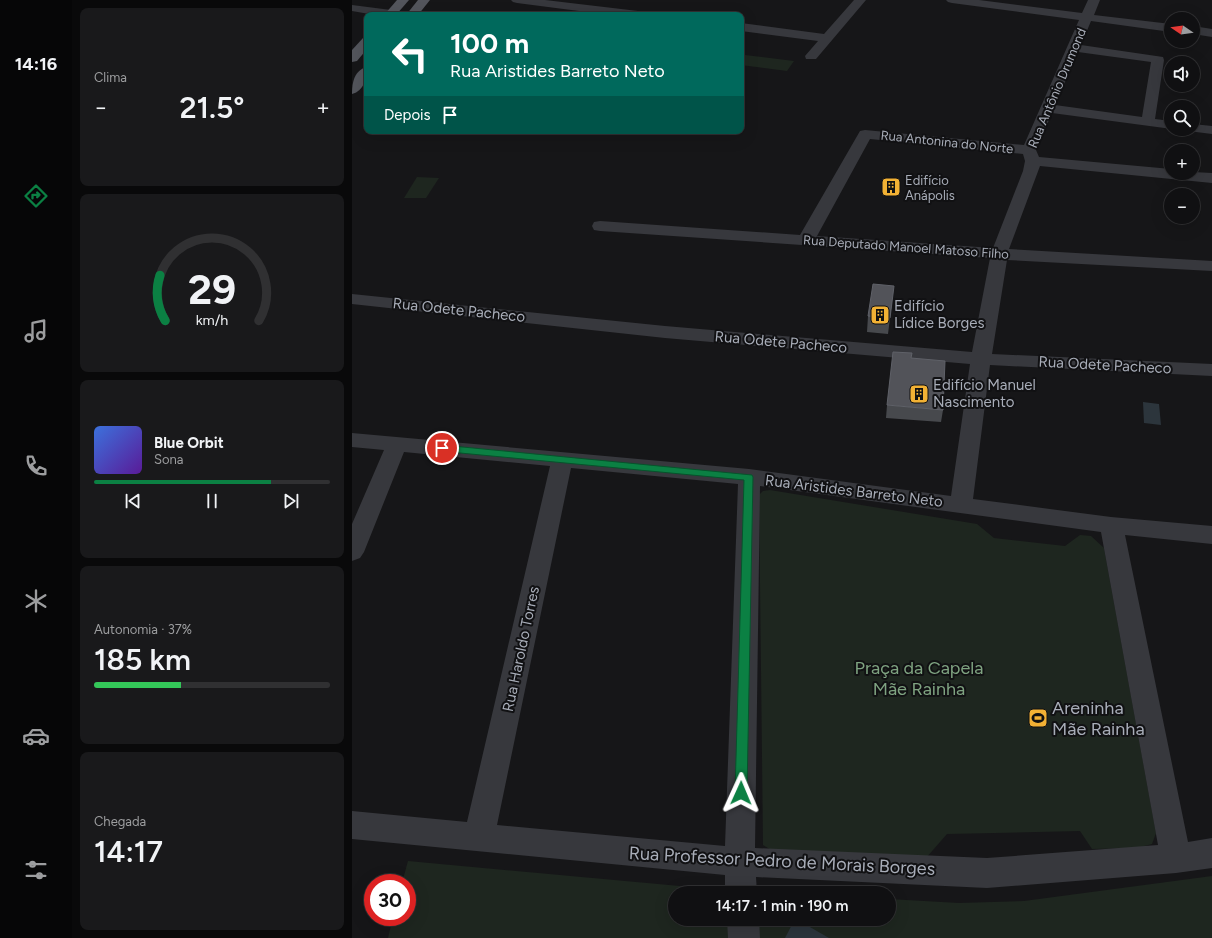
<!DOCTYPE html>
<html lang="pt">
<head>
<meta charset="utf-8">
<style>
	:root { --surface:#101012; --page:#19191b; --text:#f1f3f6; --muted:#9c9d9f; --line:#303032; --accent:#0b8043 }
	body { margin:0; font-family:Figtree,sans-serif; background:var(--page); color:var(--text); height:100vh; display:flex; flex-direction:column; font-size:15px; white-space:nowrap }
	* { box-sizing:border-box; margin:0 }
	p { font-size:13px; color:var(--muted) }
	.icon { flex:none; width:22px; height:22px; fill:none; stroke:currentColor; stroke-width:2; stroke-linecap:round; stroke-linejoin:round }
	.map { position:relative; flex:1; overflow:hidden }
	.details { display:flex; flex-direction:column; gap:8px; padding:8px; background:#09090a; width:280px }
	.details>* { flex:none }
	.banner { position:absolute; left:12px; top:12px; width:380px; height:122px; border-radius:8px; box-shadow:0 4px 16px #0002,0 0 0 1px var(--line); background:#00695c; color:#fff; overflow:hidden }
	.needle { width:26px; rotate:283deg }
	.tools { position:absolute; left:812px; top:12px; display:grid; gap:8px }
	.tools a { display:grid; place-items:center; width:36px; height:36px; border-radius:50%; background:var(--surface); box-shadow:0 4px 16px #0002,0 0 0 1px var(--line); font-size:20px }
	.speed { position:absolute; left:12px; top:874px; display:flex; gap:8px; font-size:20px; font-weight:700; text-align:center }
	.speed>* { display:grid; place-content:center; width:52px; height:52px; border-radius:50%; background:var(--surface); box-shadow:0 4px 16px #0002,0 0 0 1px var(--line); line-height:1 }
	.speed .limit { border:6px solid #d22; background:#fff; color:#111 }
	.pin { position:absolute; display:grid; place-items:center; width:34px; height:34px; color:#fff; margin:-17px; border:2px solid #fff; border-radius:50%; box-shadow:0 1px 4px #0007 }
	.me { position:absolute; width:44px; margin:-22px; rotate:1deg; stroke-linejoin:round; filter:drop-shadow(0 0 3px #0008) }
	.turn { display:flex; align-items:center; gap:14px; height:84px; padding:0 20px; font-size:18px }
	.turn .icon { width:52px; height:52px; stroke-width:2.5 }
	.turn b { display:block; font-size:28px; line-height:34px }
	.then { display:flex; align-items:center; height:38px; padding:0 20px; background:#0003; gap:8px; font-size:15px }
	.big { font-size:30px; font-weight:600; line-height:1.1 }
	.details .card { flex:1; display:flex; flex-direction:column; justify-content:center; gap:6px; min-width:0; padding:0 14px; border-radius:8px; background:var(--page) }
	.details .dial { align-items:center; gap:0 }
	.dial svg { height:104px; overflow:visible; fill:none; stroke:var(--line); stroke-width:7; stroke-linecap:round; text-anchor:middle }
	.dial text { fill:var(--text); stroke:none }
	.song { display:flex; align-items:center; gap:12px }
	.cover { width:48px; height:48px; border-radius:6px; background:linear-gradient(135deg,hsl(220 70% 55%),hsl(270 70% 35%)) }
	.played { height:4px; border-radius:2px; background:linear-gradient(90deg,var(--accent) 75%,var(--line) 75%) }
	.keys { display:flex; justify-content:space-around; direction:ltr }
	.heat { display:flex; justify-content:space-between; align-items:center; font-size:22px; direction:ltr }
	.charge { height:6px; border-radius:3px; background:linear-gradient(90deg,#34c759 37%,var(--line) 0) }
	.trip { position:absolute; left:316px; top:886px; width:228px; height:40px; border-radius:20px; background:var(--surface); box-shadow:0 4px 16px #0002,0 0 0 1px var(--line); font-weight:600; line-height:40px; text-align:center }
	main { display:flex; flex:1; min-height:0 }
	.dock { display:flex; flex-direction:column; width:72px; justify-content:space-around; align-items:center; background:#060607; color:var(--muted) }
	.dock .icon { width:28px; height:28px }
	.dock .on { color:var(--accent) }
	.dock b { font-size:18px; color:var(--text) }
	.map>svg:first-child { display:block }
</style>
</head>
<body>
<main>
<nav class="dock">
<b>14:16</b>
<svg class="icon on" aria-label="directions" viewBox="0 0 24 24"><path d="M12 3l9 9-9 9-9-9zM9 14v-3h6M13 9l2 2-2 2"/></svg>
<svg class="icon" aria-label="music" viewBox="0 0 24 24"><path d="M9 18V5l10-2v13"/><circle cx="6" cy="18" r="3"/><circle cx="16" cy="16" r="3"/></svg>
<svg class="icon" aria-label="phone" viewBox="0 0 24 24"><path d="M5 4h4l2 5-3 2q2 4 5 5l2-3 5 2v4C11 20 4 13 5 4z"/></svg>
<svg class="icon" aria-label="climate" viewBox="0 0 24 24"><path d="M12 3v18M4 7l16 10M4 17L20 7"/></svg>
<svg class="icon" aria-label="car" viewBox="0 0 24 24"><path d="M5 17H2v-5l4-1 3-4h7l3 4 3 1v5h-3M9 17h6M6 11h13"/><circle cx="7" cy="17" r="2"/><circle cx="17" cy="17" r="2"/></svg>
<svg class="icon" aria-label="filters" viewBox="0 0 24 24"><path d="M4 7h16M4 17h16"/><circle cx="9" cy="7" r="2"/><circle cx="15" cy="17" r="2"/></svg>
</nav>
<section class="details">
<div class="card"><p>Clima</p>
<div class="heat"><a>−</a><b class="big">21.5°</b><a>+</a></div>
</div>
<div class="card dial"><svg viewBox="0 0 100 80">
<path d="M14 69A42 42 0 1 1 86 69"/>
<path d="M14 69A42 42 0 0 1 10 34" stroke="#0b8043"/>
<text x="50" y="56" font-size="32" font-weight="700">29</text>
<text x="50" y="72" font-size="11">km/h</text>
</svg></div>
<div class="card">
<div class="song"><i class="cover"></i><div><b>Blue Orbit</b><p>Sona</p></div></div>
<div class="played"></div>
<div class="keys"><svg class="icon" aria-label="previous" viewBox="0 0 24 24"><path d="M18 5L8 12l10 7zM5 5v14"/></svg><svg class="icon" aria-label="pause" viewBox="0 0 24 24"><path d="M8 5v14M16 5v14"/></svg><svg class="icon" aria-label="next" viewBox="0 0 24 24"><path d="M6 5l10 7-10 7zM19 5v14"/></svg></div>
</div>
<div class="card"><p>Autonomia · 37%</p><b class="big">185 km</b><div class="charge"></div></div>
<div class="card"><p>Chegada</p><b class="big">14:17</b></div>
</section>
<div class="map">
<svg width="860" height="938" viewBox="0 0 860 938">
	<rect width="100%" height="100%" fill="#161618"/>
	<g fill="#1e261f">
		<polygon points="393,55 442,61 435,71 389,65 389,60"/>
		<polygon points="65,177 87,178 74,198 52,198"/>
		<polygon points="418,490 625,524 642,538 713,546 728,535 739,536 752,548 804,833 800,844 785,848 740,849 728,831 595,834 574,858 426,854 411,845 407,495 411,491"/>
		<polygon points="56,861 404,893 435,893 323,893 323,919 537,919 537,899 607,903 672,901 860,876 860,938 36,938 41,917 55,917 55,883 50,883"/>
	</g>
	<g fill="#2c353c">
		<polygon points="791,402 807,404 809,425 792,423"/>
		<polygon points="443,919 444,919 477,938 433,938"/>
	</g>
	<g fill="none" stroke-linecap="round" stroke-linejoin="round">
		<g fill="#37383d" fill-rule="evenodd">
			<polygon points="159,0 193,0 286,11 290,12 292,15 258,15 165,3 161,2"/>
			<polygon points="502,0 514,0 464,59 454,59 453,56 466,41 389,31 389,23 472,34"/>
			<path d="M 594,0 L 627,0 L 730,13 L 736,0 L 748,0 L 742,15 L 819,24 L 819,32 L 739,21 L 729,45 L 811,57 L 812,60 L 803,119 L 819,121 L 820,129 L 700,113 L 684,150 L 687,157 L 819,169 L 819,173 L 841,173 L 841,172 L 860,173 L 860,183 L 688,166 L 657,249 L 860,261 L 860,271 L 655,260 L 640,354 L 860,364 L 860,376 L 638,365 L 621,499 L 759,517 L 860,526 L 860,544 L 773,535 L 836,842 L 860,838 L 860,868 L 824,873 L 635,888 L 404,877 L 405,893 L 373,893 L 373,875 L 0,839 L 0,811 L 115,822 L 198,466 L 52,452 L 12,552 L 8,558 L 0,561 L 0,524 L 32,450 L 0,447 L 0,433 L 397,469 L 599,496 L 618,364 L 313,338 L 0,304 L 0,294 L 313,326 L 620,352 L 638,258 L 248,231 L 242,230 L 240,226 L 242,222 L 248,221 L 448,235 L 508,131 L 513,130 L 672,145 L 727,20 L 600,3 L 596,2 ZM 726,52 L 799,62 L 790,117 L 703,105 ZM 518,139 L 671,154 L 673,161 L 671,171 L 641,248 L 465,236 ZM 219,468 L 386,484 L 373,846 L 145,825 ZM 408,486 L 749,532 L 806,845 L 635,858 L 403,848 Z"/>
			<polygon points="0,5 39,10 43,11 45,14 23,15 0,11"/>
			<polygon points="841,26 860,29 860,37 841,34"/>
			<polygon points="841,124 860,126 860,134 836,131 835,129 841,129"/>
			<polygon points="375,919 407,919 408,938 376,938"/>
		</g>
		<g fill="#53555c" fill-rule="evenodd">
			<polygon points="45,0 57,0 44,15 32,15"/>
			<polygon points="66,0 78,0 66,15 54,15"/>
			<polygon points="15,37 15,49 5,61 0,62 0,50 11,38"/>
			<path d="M 15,67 C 15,78 12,91 0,94 C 0,83 2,70 15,67 Z"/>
		</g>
	</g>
	<g fill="#47494d">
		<polygon points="540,302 536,334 515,332 516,316"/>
		<polygon points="535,405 591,410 589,422 534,418"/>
	</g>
	<g fill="#525359" stroke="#5f6168">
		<polygon points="521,284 542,286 538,318 516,316"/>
		<polygon points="541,352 560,353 559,358 593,361 591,410 535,405"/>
	</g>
	<polygon fill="#0b8043" stroke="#07532c" points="90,445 400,475 401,477 395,793 393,797 389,799 385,797 383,793 392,480 87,451 85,448"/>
	<defs>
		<g id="building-square" transform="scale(1)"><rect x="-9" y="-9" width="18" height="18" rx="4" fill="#f2b134" stroke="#111113"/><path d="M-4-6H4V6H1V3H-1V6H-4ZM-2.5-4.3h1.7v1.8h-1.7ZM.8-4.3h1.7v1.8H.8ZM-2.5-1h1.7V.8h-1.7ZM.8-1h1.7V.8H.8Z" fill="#111"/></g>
		<g id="stadium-square" transform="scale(1)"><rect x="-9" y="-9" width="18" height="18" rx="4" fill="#f2b134" stroke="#111113"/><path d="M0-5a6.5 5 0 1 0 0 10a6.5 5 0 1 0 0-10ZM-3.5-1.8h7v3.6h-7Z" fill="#111"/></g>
	</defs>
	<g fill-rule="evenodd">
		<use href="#building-square" x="539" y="187"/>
		<use href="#building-square" x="528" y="315"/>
		<use href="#building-square" x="567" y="394"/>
		<use href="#stadium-square" x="686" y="718"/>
	</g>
	<g text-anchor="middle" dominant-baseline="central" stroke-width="4" stroke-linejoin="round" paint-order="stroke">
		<g font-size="13" fill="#a8adb8" stroke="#111113">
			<text transform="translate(705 88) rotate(-67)">Rua Antônio Drumond</text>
			<text transform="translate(595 142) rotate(6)">Rua Antonina do Norte</text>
			<text transform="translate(554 247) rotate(4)">Rua Deputado Manoel Matoso Filho</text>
		</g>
		<g font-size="13" fill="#a8adb8" stroke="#111113" text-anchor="start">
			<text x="553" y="180">Edifício<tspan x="553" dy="15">Anápolis</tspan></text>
		</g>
		<g font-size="15" fill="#a8adb8" stroke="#111113" text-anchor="start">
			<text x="542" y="306">Edifício<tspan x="542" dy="17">Lídice Borges</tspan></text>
			<text x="581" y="385">Edifício Manuel<tspan x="581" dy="17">Nascimento</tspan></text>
		</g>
		<g font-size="15" fill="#a8adb8" stroke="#111113">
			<text transform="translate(107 310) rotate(6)">Rua Odete Pacheco</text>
			<text transform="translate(429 342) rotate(5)">Rua Odete Pacheco</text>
			<text transform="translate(753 365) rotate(3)">Rua Odete Pacheco</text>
			<text transform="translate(502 491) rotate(7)">Rua Aristides Barreto Neto</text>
			<text transform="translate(169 649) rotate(-78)">Rua Haroldo Torres</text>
		</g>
		<g font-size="18" fill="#7fa381" stroke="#111113">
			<text x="567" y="668">Praça da Capela<tspan x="567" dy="21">Mãe Rainha</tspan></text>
		</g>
		<g font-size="18" fill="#a8adb8" stroke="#111113" text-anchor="start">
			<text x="700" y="708">Areninha<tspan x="700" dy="21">Mãe Rainha</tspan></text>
		</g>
		<g font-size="18" fill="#a8adb8" stroke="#111113">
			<text transform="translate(430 861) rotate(3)">Rua Professor Pedro de Morais Borges</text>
		</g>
	</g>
</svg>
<div class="tools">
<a><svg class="needle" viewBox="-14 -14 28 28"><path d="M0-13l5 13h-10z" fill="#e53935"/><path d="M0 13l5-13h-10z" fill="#9c9d9f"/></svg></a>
<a><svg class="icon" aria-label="sound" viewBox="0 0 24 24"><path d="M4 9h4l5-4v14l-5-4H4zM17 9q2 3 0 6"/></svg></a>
<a><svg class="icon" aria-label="search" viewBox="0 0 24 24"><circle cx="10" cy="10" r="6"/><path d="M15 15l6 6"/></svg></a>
<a>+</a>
<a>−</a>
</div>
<div class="speed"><div class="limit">30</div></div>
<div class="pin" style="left:90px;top:448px;background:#d93025"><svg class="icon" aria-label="arrive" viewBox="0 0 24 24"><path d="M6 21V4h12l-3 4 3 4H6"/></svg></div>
<svg class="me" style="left:389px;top:793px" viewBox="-20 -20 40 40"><path d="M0-17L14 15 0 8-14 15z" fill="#0b8043" stroke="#fff" stroke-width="4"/></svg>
<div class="trip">14:17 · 1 min · 190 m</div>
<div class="banner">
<div class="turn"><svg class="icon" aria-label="left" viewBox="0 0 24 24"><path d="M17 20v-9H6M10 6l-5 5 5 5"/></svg><div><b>100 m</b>Rua Aristides Barreto Neto</div></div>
<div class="then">Depois<svg class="icon" aria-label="arrive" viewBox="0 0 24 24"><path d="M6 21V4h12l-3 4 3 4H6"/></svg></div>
</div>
</div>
</main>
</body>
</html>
